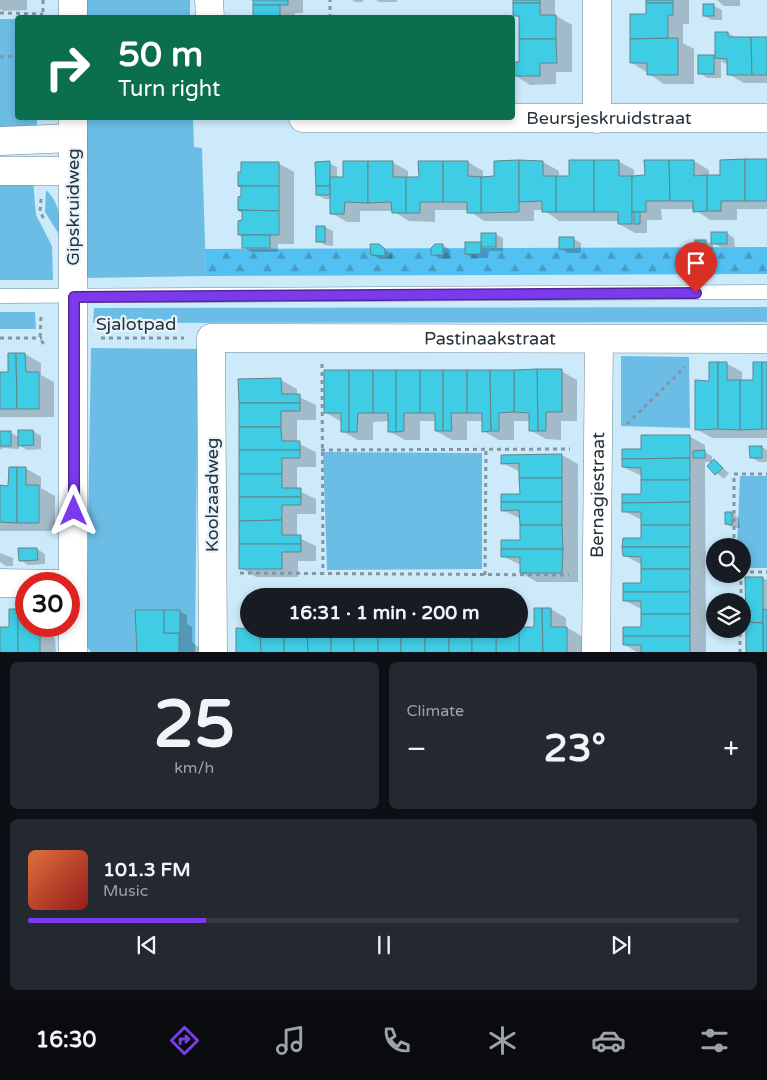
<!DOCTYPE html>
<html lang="en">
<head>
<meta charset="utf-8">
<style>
	:root { --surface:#171b24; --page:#242831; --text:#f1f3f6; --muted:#9ea1a6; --line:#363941; --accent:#7c3aed }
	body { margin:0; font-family:"Varela Round",sans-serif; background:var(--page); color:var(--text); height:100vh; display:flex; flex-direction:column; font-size:19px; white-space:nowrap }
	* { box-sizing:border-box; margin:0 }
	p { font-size:16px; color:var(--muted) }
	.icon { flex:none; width:28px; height:28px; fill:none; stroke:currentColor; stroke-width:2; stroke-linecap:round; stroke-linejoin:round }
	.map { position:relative; height:652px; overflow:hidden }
	.drawer { display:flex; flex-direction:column; gap:10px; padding:10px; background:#0d0f14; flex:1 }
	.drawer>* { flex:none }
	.hud { position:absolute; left:15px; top:15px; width:500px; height:105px; border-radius:5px; box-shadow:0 2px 8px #0003; background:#0b6e4f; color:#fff; overflow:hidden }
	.fabs { position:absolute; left:706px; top:538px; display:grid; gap:10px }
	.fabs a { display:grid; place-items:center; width:45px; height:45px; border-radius:50%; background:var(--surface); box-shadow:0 2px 8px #0003; font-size:25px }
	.speed { position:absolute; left:15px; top:572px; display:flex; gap:10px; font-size:25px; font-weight:700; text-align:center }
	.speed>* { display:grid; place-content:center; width:65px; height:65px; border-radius:50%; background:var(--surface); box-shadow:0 2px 8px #0003; line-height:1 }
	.speed .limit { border:8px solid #d22; background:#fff; color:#111 }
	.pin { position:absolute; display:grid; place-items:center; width:42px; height:42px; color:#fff; margin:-51px -21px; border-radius:50% 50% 50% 0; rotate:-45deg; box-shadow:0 0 5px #0007 }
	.pin .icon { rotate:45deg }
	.me { position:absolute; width:55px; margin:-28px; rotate:0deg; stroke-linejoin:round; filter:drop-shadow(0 0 4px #0008) }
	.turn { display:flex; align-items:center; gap:18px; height:105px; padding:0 20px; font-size:22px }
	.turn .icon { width:65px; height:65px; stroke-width:2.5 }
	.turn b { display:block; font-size:35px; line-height:42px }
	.big { font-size:38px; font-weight:700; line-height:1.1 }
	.drawer .card { flex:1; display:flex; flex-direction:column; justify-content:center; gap:8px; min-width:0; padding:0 18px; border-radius:8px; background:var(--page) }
	.drawer .dial { align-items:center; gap:0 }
	.dial b { font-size:65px; line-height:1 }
	.song { display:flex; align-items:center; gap:15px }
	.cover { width:60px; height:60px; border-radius:8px; background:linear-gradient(135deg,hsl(20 70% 55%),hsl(0 70% 35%)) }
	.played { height:5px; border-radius:2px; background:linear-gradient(90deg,var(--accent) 25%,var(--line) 25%) }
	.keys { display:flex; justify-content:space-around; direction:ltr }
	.heat { display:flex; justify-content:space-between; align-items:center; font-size:28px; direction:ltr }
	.drawer .tiles { flex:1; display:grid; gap:10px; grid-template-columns:1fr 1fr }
	.card:last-child { grid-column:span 2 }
	.trip { position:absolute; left:240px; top:588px; width:288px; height:50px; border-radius:25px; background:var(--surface); box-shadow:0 2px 8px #0003; font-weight:700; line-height:50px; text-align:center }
	.tab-bar { display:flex; height:80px; justify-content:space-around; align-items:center; background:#090b0e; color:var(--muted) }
	.tab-bar .icon { width:35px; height:35px }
	.tab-bar .active { color:var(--accent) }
	.tab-bar b { font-size:22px; color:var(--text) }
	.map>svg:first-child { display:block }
</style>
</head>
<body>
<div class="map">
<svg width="767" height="653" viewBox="0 0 767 653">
	<defs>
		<pattern id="forest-firs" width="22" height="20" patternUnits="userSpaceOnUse" patternTransform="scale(1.25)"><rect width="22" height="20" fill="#53c0f2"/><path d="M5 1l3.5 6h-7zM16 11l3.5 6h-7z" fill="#459dc5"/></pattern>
	</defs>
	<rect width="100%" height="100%" fill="#cceafa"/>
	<g fill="#6bbde5">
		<polygon points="84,0 190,0 190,17 83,18"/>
		<polygon points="0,19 17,19 18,118 37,118 37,125 0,130"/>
		<polygon points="83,118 193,118 194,147 202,148 206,276 84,278"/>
		<polygon points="0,179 33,180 36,215 52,246 53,280 0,280"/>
		<path d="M 46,190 C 60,203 60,218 60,236 L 45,212 Z"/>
		<polygon points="767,307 767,322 93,323 94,308"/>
		<polygon points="0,312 35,312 36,329 0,329"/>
		<polygon points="91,348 198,349 195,652 91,652 86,646"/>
		<polygon points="621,356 689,357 690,428 621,426"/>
		<polygon points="323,452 482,453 482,569 327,570"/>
		<polygon points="740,476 767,476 767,568 743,568 742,546 737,546"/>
	</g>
	<polygon fill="url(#forest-firs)" points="767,247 767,274 206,276 205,249"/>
	<g fill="#0003">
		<polygon points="0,0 27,0 27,10 3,11 0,9"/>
		<polygon points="251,0 303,0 303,13 295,13 295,18 238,18 255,17 254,2"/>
		<polygon points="352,0 363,0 363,2 355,2"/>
		<polygon points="376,0 397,0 397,2 379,2"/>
		<polygon points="514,0 572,0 555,0 555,15 572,25 572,72 556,72 556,84 530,85 514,75 520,64 520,18 514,15"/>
		<polygon points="648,0 689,0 689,24 683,24 683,43 694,49 694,84 664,84 631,62 631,15 648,15"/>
		<polygon points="717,0 740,0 740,6 724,6"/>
		<polygon points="714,6 722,10 722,20 712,20 704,16"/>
		<polygon points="728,33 737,38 767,38 767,83 744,83 728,74 728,65 721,61 721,78 707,78 700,73 714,57 716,58"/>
		<polygon points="618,161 634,170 634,177 646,177 694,161 709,170 709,177 721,177 767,161 767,209 737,209 737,220 710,220 694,209 661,209 662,220 647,220 647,233 635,233 619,224 619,221 559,221 544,210 534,210 534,221 484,221 468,210 435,210 435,222 409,221 393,211 360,211 360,222 347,222 331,213 331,199 325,199 317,195 329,163 337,167 337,178 344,179 392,162 408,171 408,178 420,178 468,162 483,171 483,178 495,178 543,162 559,171 559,177 571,177"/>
		<polygon points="278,163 294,172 294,244 278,244 278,252 251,252 243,247 243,237 239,235 243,213 239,211 239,198 243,198 243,188 239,186"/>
		<polygon points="325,227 333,231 333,246 325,245 317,241"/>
		<polygon points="713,233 727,233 734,238 735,247 720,247 713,243 713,254 704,254 696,249 705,241 713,245"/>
		<polygon points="495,234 503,238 503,251 489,251 488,258 474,258 466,254"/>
		<polygon points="574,239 581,243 581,253 568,253 560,248"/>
		<polygon points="379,245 392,255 392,259 380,259 372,255"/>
		<polygon points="443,245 450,250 451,258 440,259 433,254"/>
		<polygon points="25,354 41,363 41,375 54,382 54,417 0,417 0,373 9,373"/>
		<polygon points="726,363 742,372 742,382 754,382 767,363 767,438 712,438 696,429 710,382"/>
		<polygon points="561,371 577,380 577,421 561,421 561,440 546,439 530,430 530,421 514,421 514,440 499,440 483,431 483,421 467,421 467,440 452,440 436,431 436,421 420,421 420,440 405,440 389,431 389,421 373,422 373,440 358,440 342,431 342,422 326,413"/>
		<polygon points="281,380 297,389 297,396 316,405 316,420 297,420 297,443 316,452 316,467 297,467 297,490 316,499 316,514 297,514 297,537 316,546 316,561 298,561 298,577 256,577 241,568"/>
		<polygon points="33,431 41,436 41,449 27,450 19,445 19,449 3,448 0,450 0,433 11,433 19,437"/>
		<polygon points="689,436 705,445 705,452 712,456 712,462 705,462 706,653 638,653 624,644 643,628 643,610 624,600 642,584 642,565 624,555 642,539 642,520 624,511 642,495 642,476 623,467 642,451"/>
		<polygon points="762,447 767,450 767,462 759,462 751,457"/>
		<polygon points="562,455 578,464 578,582 537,582 521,573 521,565 502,556 521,541 521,519 502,510 521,495 521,472 502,463"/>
		<polygon points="714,461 729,473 724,479 708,466"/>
		<polygon points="25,468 41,477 41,488 55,496 55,531 0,531 0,487 10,487"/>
		<polygon points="732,513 739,518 740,528 734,528 726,524"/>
		<polygon points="37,549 45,554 45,564 28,565 20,560 20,550"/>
		<polygon points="0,553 13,558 13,566 6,566 0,562"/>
		<polygon points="746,578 763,578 767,580 767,653"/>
		<polygon points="551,609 566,618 566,627 583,637 583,653 237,653 253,629 519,629 519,618 520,628 535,628"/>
		<polygon points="10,610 26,610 26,626 42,626 42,630 55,638 56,653 0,653 0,619 0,629 11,629"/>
		<polygon points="179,611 187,615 187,624 192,627 192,642 207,653 138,653"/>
	</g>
	<g fill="#3ecde5" stroke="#63848b">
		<rect x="253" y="0" width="35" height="5"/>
		<rect x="513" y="0" width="27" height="3"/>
		<rect x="646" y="0" width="27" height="3"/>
		<polygon points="513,3 540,3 540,15 556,15 556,39 519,39 519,16 513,16"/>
		<polygon points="646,3 673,3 673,15 668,15 668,38 630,39 630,14 646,14"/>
		<rect x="703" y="4" width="11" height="12"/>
		<polygon points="253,5 280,5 280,17 237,18 253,16"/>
		<polygon points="715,32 728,32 728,37 751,37 752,75 727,75 727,59 715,58"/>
		<polygon points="751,37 767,37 767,75 752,75"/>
		<polygon points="678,38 678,75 647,75 647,63 630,63 630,39"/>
		<polygon points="519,39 556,39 557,63 540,63 540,76 513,76 513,62 519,62"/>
		<rect x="698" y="55" width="16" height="19"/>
		<polygon points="745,159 745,201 721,201 721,211 707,211 707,175 720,175 720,160"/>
		<rect x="745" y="159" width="22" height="42"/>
		<polygon points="519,160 519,212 481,213 481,177 494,176 494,161"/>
		<polygon points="519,160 543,161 543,176 556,176 556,212 542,212 542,201 519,202"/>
		<polygon points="569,160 594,160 594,212 556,212 556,176 569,176"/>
		<polygon points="594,160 619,160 619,176 632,176 632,224 618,224 618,212 594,212"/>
		<polygon points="644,160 669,160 670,201 646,201 646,212 632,212 632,176 645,175"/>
		<polygon points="669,160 694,160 694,176 707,175 707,211 693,212 693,201 670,201"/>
		<polygon points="330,161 330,186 316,186 315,162"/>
		<polygon points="343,161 368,161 368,203 345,202 344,214 330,214 330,177 343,177"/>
		<polygon points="368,161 393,161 393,177 406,177 406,213 392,213 391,202 368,203"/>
		<polygon points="418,161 443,161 443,202 420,202 420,213 406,213 406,177 419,177"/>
		<polygon points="443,161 468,161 468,176 481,177 481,213 467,213 467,202 443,202"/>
		<polygon points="241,162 279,162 279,186 238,186 238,172 241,172"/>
		<polygon points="238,186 279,186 279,211 238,210 238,197 241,196 241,187"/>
		<rect x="316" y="186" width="14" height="9"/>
		<polygon points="238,210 279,211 279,235 238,235 238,221 242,220 242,211"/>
		<rect x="634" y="212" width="6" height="12"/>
		<rect x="316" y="226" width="9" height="16"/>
		<rect x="711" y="232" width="16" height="12"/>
		<rect x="481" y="233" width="15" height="14"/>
		<rect x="242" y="235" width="28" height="13"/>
		<rect x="559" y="237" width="15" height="12"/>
		<rect x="695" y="240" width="11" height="10"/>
		<rect x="465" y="242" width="16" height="12"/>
		<polygon points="370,244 379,244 385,249 385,256 371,255"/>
		<polygon points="435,244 443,244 443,255 431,255 431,248"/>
		<polygon points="8,353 16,353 17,409 0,409 0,372 8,372"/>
		<polygon points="16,353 25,353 26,372 39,372 39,409 17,409"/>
		<polygon points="709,362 718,362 718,429 695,430 695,380 709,381"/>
		<polygon points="718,362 727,362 727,380 740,380 740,430 718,429"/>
		<polygon points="753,362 762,362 762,429 740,430 740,380 753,380"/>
		<rect x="762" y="362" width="5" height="67"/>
		<polygon points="537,369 562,369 562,412 546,412 546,431 538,431"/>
		<polygon points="537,369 538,431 529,431 529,413 514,412 514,370"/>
		<polygon points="324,370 349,370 349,432 341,432 341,413 324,413"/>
		<polygon points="349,370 373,370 373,413 358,413 357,432 349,432"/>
		<polygon points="373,370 396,370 396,432 388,432 388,413 373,413"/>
		<polygon points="396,370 420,370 420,413 404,413 404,431 396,432"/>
		<polygon points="420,370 443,370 443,431 435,431 435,413 420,413"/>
		<polygon points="443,370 467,370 467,413 451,413 452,431 443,431"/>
		<polygon points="467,370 490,370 491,431 482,432 482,413 467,413"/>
		<polygon points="490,370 514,370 514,412 499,413 499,431 491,431"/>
		<polygon points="281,378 282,394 300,394 300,403 239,403 238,379"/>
		<polygon points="239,403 300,403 300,411 281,411 281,427 239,427"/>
		<polygon points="239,427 281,427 282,441 300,441 300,450 239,450"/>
		<polygon points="18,430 33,430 34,445 18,446"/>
		<rect x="0" y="431" width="11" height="15"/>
		<polygon points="641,435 690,435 690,458 622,459 622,449 641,449"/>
		<polygon points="749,446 762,446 762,458 750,458"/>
		<polygon points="239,450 300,450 300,458 282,458 282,474 239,474"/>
		<polygon points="705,450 705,458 693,458 693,451"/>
		<polygon points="562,454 562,478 519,478 519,463 501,464 501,455"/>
		<polygon points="690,458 690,480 641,480 641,468 622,467 622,459"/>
		<polygon points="714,459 723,468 715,475 707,466"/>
		<polygon points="9,467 17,467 17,523 0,522 0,485 8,486"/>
		<polygon points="17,467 26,467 26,485 39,485 39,523 17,523"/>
		<polygon points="239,474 282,474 282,488 301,488 301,497 239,497"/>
		<polygon points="519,478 562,478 562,502 501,502 501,494 520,494"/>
		<polygon points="641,480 690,480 690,502 622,503 622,494 641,494"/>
		<polygon points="239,497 301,497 301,505 282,505 282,520 239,521"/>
		<polygon points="501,502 562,502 562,525 520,525 519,510 501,511"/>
		<polygon points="690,502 690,525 641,525 641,512 622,512 622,503"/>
		<polygon points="725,512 732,512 732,525 725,524"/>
		<polygon points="282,520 282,535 301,535 301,544 239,544 239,521"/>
		<polygon points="520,525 562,525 563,549 501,549 501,540 520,540"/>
		<polygon points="641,525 690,525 690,547 622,547 623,538 641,538"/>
		<polygon points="239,544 301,544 301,552 282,552 282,569 239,569"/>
		<polygon points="622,547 690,547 690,569 641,569 641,557 623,556"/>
		<polygon points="18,548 37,548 38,560 19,561"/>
		<polygon points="501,549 563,549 562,573 520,573 520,557 501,557"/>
		<polygon points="641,569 690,569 690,592 623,592 623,583 641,583"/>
		<polygon points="745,577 763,577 763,623 746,622"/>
		<polygon points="623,592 690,592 690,614 641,614 641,601 623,601"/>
		<polygon points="534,608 542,608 543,653 519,653 519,627 534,627"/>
		<polygon points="542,608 551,608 551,627 567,627 567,653 543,653"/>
		<polygon points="9,609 18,609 18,653 0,653 0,627 9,627"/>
		<polygon points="18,609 26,609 27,627 40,627 40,653 18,653"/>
		<polygon points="763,609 767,610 767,653 763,653"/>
		<polygon points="135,610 164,610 164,633 179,633 179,653 137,653"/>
		<rect x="164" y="610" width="16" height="23"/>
		<polygon points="641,614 690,614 690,636 623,636 623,627 641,627"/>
		<polygon points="746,622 763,623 763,653 746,653"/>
		<polygon points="519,627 519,653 496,653 496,629"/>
		<polygon points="236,628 260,629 261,653 236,653"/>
		<polygon points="260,629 284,629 284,653 261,653"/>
		<polygon points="284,629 307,629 308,653 284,653"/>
		<polygon points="307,629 331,629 331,653 308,653"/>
		<rect x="331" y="629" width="23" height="24"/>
		<rect x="354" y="629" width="24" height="24"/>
		<rect x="378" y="629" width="23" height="24"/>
		<rect x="401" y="629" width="24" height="24"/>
		<rect x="425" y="629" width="24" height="24"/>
		<rect x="449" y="629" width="23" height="24"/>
		<rect x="472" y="629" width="24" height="24"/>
		<polygon points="623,636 690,636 690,653 641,653 641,645 623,645"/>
	</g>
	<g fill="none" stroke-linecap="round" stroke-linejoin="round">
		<g stroke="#6f8b99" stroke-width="15">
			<polyline id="lane" points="0,296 767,292"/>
		</g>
		<g stroke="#6f8b99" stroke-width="29">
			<g id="street">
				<polyline points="73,0 73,18"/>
				<polyline points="209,0 210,18"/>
				<polyline points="73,118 73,653"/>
				<path id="s1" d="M 303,118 L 767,118"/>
				<polyline points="597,119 597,0"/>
				<polyline points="0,141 73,138"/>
				<polyline points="0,171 73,171"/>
				<polyline points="0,583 56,584"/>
				<path id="s2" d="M 213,653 L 211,338 L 767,339"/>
				<path id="s3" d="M 596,653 L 599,339"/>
			</g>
		</g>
		<g stroke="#8297a3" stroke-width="3" stroke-dasharray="4 4" stroke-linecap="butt">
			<polyline points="43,0 43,18"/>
			<polyline points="0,13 43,14"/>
			<polyline points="330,18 330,0"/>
			<polyline points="0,57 18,56"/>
			<polyline points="41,199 40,212 44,219"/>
			<polyline points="41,317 40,338 44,345"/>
			<polyline points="0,338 42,338"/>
			<polyline points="101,338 184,338"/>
			<polyline points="322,364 323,573"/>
			<polyline points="627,424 685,367"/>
			<polyline points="321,450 570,449"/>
			<polyline points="734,546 734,474 767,474"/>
			<polyline points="742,572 767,572"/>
			<polyline points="240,573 569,575"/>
			<polyline points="485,575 486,449"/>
			<polyline points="741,601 741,574"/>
			<polyline points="740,653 740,629"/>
		</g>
		<use href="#lane" stroke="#fff" stroke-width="14"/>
		<use href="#street" stroke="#fff" stroke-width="28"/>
	</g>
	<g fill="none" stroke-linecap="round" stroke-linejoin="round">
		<g stroke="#51269a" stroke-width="12">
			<polyline id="route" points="74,511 74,297 696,293"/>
		</g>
		<use href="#route" stroke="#7c3aed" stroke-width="9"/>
	</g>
	<g text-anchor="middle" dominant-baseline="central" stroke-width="4.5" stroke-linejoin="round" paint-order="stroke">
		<g font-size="18" fill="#28333a" stroke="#e8f4fb">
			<text stroke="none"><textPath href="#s1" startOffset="306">Beursjeskruidstraat</textPath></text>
			<text transform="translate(73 207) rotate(-90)">Gipskruidweg</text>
			<text x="136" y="324">Sjalotpad</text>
			<text stroke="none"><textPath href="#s2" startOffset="594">Pastinaakstraat</textPath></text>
			<text transform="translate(212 495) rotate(-90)">Koolzaadweg</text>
			<text stroke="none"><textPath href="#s3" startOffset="158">Bernagiestraat</textPath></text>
		</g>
	</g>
</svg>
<div class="fabs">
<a><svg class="icon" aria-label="search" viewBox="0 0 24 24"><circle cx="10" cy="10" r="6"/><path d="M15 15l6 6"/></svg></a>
<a><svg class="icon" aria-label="layers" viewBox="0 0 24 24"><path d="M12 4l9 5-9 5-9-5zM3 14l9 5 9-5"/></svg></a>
</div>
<div class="speed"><div class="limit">30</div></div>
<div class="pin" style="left:696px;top:293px;background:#d93025"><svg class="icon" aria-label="arrive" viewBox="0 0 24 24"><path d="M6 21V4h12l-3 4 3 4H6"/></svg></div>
<svg class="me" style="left:74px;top:511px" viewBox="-20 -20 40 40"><path d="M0-17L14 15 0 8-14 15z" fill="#7c3aed" stroke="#fff" stroke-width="4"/></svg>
<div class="trip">16:31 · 1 min · 200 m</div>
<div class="hud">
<div class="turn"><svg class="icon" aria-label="right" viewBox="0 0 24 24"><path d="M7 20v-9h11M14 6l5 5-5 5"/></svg><div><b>50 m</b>Turn right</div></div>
</div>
</div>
<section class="drawer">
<div class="tiles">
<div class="card dial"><b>25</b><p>km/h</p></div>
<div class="card"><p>Climate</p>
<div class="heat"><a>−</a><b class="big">23°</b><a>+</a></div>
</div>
<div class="card">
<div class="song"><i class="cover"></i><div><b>101.3 FM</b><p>Music</p></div></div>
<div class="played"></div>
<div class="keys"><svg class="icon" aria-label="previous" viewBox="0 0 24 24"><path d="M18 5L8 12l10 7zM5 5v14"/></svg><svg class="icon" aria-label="pause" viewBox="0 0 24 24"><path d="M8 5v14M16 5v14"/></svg><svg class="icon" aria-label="next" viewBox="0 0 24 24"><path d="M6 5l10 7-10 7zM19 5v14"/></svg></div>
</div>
</div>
</section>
<nav class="tab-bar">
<b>16:30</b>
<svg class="icon active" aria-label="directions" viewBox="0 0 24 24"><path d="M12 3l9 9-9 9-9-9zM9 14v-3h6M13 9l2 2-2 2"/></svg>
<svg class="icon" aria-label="music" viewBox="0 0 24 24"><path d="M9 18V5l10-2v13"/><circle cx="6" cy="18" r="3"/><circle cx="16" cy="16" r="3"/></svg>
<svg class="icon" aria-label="phone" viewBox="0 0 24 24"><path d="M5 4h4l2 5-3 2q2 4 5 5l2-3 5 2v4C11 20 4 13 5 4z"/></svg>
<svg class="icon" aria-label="climate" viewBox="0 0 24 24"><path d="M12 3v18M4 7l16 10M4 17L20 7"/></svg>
<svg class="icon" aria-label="car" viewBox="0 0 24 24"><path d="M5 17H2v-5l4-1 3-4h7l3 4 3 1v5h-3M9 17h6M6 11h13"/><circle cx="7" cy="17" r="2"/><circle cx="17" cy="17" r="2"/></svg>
<svg class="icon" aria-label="filters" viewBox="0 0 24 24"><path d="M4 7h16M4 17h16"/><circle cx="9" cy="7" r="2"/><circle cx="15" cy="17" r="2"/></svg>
</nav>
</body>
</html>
